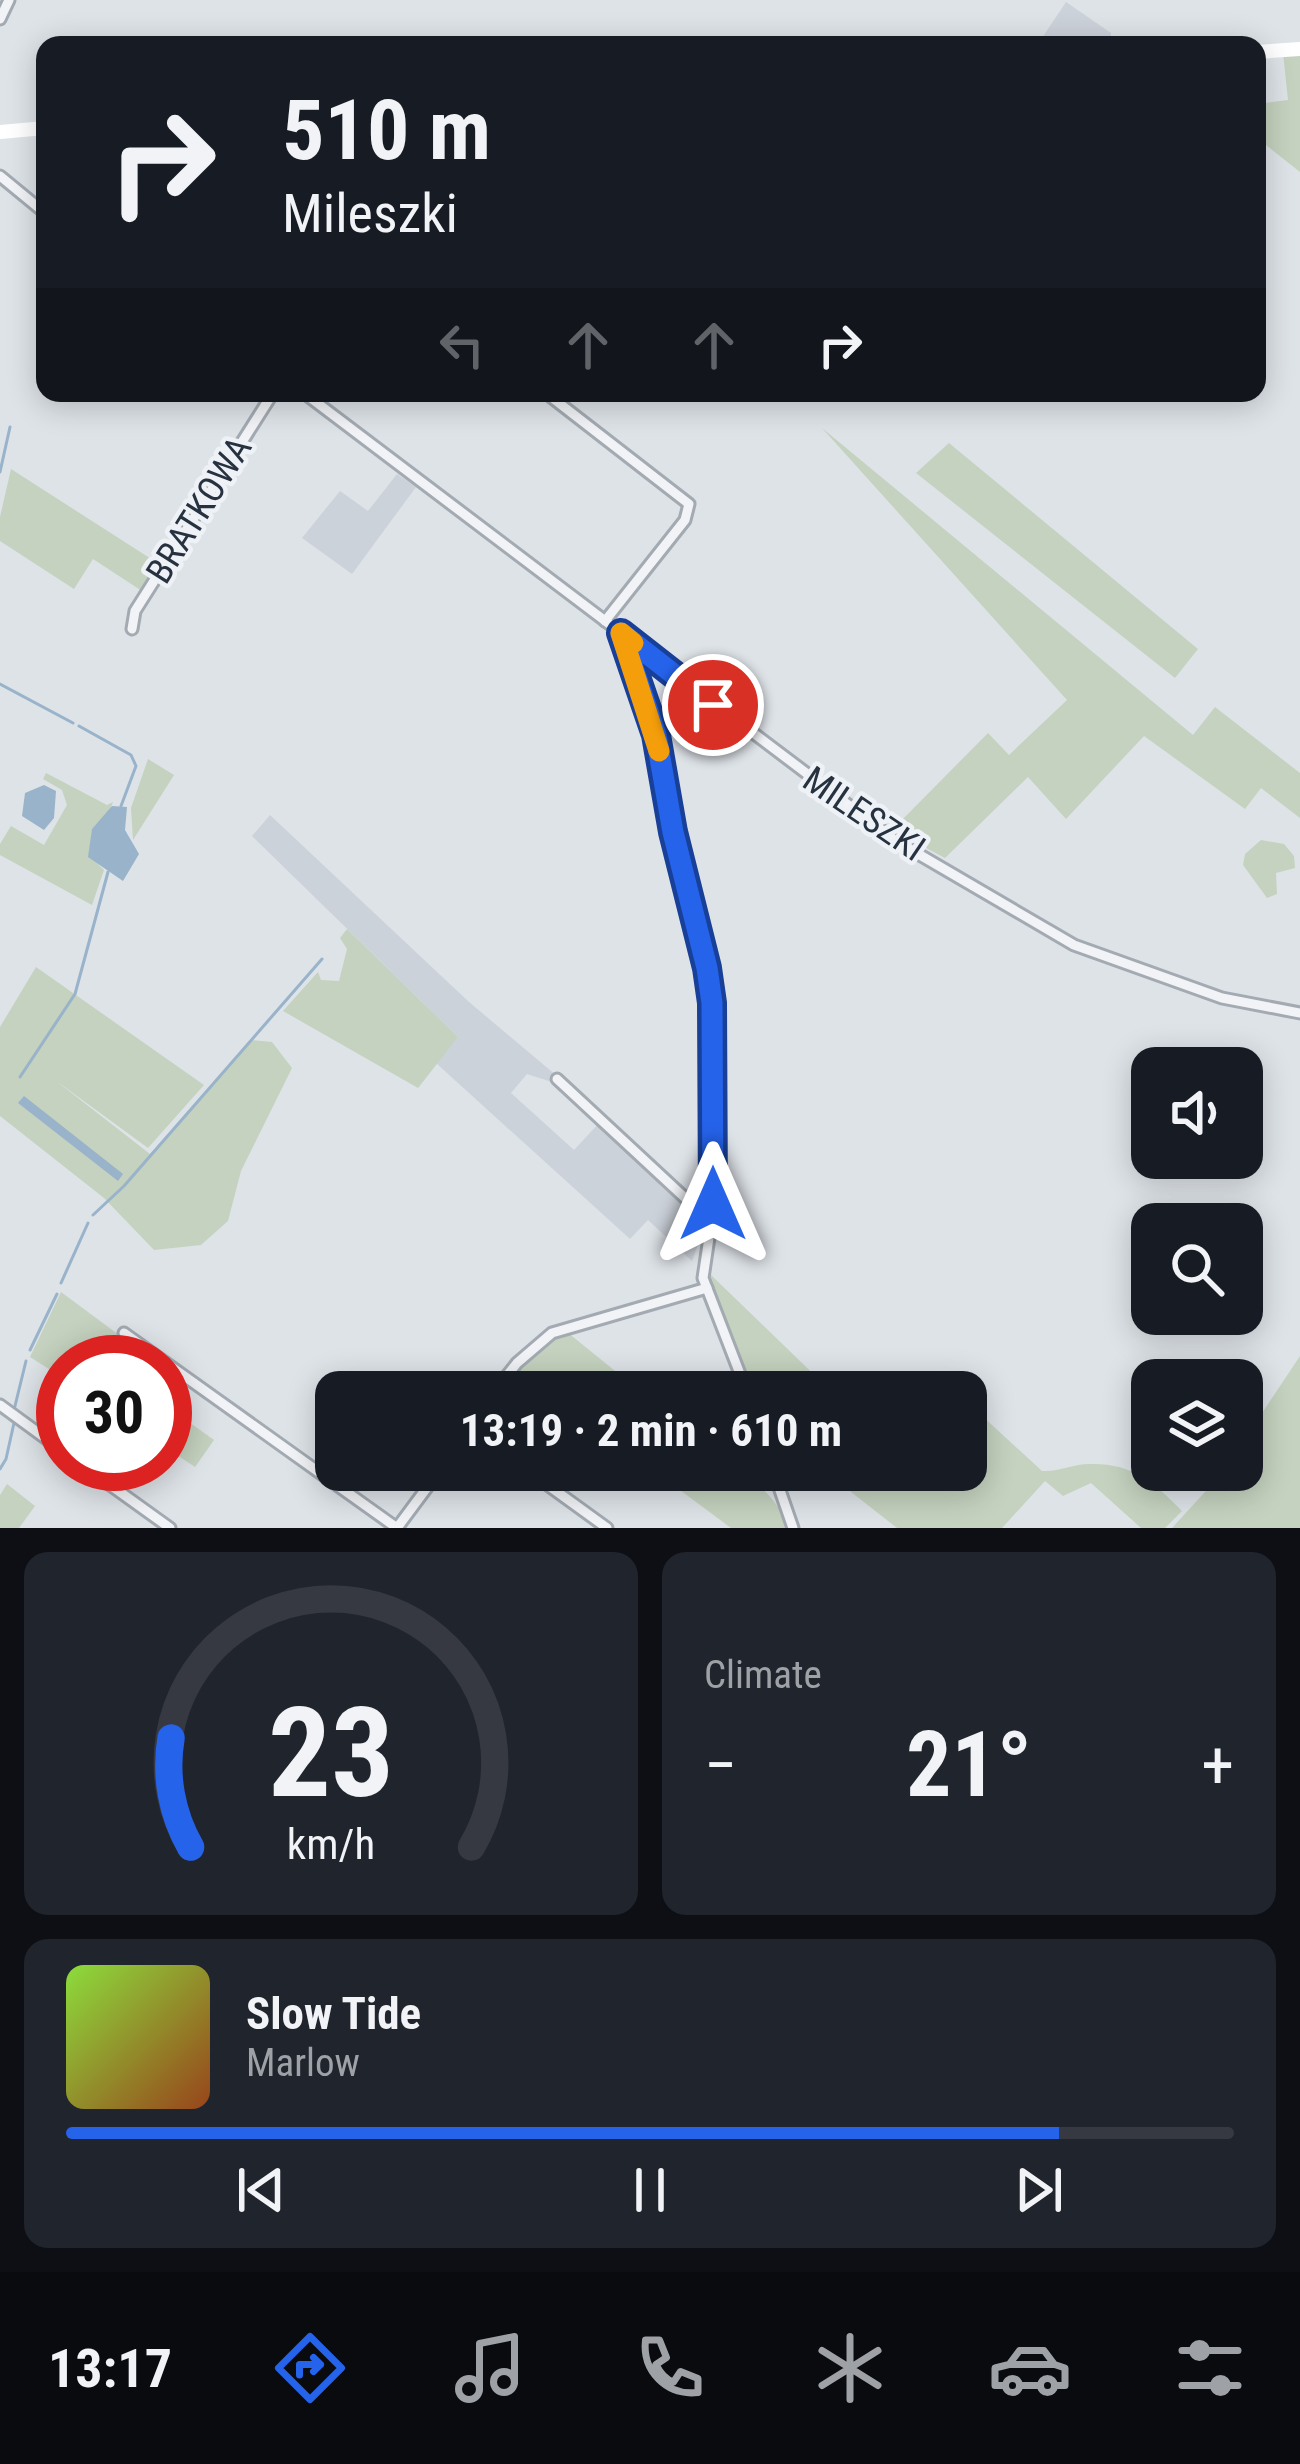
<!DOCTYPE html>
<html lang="en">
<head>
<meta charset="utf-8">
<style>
	:root { --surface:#171b24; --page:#20242c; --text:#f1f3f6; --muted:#9ea1a6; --line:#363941; --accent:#2563eb }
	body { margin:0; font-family:"Roboto Condensed",sans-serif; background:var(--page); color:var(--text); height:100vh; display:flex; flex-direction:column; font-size:45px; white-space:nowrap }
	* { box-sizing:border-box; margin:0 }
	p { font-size:39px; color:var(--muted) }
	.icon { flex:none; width:66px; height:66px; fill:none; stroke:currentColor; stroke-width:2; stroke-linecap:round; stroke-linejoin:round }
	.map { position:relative; height:1528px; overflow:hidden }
	.side { display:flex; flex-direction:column; gap:24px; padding:24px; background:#0d0f14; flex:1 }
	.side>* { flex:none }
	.hud { position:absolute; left:36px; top:36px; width:1230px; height:366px; border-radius:24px; box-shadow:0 6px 30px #0003; background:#171b24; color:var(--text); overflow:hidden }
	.fabs { position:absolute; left:1131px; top:1047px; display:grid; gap:24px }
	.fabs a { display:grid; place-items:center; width:132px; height:132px; border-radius:24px; background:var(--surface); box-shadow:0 6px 30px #0003; font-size:60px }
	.speed { position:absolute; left:36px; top:1335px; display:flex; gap:24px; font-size:60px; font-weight:700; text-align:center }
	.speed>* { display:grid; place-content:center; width:156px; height:156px; border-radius:50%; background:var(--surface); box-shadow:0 6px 30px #0003; line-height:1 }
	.speed .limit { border:18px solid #d22; background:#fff; color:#111 }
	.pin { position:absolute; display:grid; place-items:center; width:102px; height:102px; color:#fff; margin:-51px; border:6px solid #fff; border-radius:50%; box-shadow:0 3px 12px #0007 }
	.me { position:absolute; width:132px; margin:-66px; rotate:0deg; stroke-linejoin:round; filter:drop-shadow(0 0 9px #0008) }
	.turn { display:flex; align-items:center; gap:42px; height:252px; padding:0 48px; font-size:54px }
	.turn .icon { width:156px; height:156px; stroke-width:2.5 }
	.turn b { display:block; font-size:84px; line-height:102px }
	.lanes { display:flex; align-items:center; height:114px; padding:0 48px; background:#0003; justify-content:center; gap:60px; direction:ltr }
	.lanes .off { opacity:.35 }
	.big { font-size:90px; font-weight:700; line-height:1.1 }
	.side .widget { flex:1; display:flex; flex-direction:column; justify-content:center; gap:18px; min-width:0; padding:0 42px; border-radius:24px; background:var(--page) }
	.side .dial { align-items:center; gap:0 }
	.dial svg { height:312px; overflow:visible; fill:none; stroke:var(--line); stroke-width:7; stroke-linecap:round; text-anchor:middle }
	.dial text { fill:var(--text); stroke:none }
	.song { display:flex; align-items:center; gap:36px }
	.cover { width:144px; height:144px; border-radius:18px; background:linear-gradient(135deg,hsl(90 70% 55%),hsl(20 70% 35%)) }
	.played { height:12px; border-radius:6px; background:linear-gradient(90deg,var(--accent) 85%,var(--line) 85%) }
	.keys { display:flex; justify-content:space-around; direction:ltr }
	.heat { display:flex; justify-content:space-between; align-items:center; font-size:66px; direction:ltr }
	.side .tiles { flex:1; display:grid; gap:24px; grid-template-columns:1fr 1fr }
	.widget:last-child { grid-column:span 2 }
	.trip { position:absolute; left:315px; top:1371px; width:672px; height:120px; border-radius:24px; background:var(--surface); box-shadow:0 6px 30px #0003; font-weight:700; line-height:120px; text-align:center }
	.menu { display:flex; height:192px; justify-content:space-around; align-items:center; background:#090b0e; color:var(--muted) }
	.menu .icon { width:84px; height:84px }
	.menu .active { color:var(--accent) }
	.menu b { font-size:54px; color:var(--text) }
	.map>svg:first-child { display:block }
</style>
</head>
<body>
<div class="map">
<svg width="1300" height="1528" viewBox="0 0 1300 1528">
	<rect width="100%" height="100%" fill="#dee3e8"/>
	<g fill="#ccd2da">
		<polygon points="1066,2 1111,33 1111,45 1043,45 1040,41"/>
		<polygon points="397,474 416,487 352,574 302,538 340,491 368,511"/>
		<polygon points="270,815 469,1002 557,1076 552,1082 527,1074 511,1093 574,1150 600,1122 706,1223 692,1261 648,1220 630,1239 436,1063 458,1037 252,836"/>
	</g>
	<g fill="#c5d2bf">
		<polygon points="1300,52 1300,172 1257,138 1257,104 1288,100 1283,53"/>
		<polygon points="822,428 1193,735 1215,707 1300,773 1300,818 1261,788 1245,809 1144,736 1066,819 1028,777 945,858 892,830 988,733 1009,755 1067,700"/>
		<polygon points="949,443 1198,649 1175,678 916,473"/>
		<polygon points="11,469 159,564 142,591 93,559 74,589 0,541 0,517"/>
		<polygon points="148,759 174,775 133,840 131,808"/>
		<polygon points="46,773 107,805 113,802 109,813 92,829 92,858 104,870 92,905 0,855 0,844 11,826 44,845 67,805 62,790 43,779"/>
		<polygon points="1261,840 1284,844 1294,856 1295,868 1276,873 1277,894 1267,898 1243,865 1245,854"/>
		<polygon points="347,929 458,1037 418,1088 283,1011 318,972 321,980 339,981 347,949 340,938"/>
		<polygon points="36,967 204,1085 148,1148 55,1080 150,1154 251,1040 272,1042 292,1068 241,1171 228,1221 201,1245 154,1250 104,1198 0,1116 0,1027"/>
		<polygon points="711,1275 832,1392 754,1392 710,1281"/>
		<polygon points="61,1292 146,1355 141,1362 63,1362 63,1378 30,1357"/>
		<polygon points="567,1332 641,1392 548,1392 517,1369 547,1342"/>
		<polygon points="1300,1356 1300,1528 1172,1528 1225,1470 1242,1470 1242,1443"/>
		<path d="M 966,1401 L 1042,1471 C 1059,1472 1073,1464 1090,1464 C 1132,1463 1154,1482 1182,1511 L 1165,1528 L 1141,1528 L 1091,1483 L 1063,1496 L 1045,1481 L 1002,1528 L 897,1528 L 823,1470 L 966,1470 Z"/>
		<polygon points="165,1405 214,1440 195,1467 165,1447"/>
		<path d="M 653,1470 C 714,1470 760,1461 789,1528 L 731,1528 Z"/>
		<polygon points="7,1484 35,1506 19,1528 0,1528 0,1495"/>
	</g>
	<g fill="#98b3ca">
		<polygon points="44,785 56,791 54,818 44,830 22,816 25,793"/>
		<polygon points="112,806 127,807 125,830 139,854 123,881 88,857 92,829"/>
		<polygon points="24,1096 123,1174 118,1181 18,1103"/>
	</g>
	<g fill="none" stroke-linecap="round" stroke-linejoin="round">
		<g stroke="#98b3ca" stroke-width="3">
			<polyline points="0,472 10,427"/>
			<polyline points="0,684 73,723"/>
			<polyline points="79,726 131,755 136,766 121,806"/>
			<polyline points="20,1077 75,994 108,872"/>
			<polyline points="93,1215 124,1186 322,959"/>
			<polyline points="61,1283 88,1223"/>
			<polyline points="30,1350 57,1294"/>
			<polyline points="14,1410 26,1361"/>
			<polyline points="0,1469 6,1459 14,1423"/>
		</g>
		<g stroke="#a3aab2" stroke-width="15">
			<g id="street">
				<polyline points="0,19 9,0"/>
				<polyline points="0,176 45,213"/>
				<polyline points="304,393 896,841 1074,945 1222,998 1300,1013"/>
				<polyline points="546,393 689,504 685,520 605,621"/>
				<polyline points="132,629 135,611 273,393"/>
				<polyline points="623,638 656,735 673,832 707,968 712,1003 714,1204 703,1278 747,1392"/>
				<polyline points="557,1079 712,1223"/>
				<polyline points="124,1333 397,1528"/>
				<polyline points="494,1392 517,1363 552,1333 707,1288"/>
				<polyline points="0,1405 63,1451"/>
				<polyline points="81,1464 170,1528"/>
				<polyline points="527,1470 607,1528"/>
				<polyline points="773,1470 793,1528"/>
				<polyline points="397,1528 440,1470"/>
			</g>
		</g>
		<use href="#street" stroke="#f1f3f6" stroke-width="9"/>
		<g stroke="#fff" stroke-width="14">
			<polyline points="1257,52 1300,49"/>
			<polyline points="0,132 45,128"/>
		</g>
	</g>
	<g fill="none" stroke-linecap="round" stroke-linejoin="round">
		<g stroke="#184099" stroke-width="30">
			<polyline id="route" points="713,705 621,633 656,735 673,832 707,968 712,1003 713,1204"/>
		</g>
		<use href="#route" stroke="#2563eb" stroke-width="21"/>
		<polyline stroke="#f59e0b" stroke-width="21" points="633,643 621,633 659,751"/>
	</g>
	<g text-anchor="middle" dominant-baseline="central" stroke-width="9" stroke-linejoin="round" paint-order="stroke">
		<g font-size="36" fill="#273240" stroke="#eef2f6">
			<text transform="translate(199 510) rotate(-58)">BRATKOWA</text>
			<text transform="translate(864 814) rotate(34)">MILESZKI</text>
		</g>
	</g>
</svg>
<div class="fabs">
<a><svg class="icon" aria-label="sound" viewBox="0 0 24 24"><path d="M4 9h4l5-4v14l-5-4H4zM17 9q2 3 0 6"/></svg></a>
<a><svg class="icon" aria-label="search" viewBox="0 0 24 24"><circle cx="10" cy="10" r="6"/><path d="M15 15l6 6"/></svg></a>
<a><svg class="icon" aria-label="layers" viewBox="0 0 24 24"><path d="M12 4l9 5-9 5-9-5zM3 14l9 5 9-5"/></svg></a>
</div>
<div class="speed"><div class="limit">30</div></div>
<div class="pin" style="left:713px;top:705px;background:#d93025"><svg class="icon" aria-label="arrive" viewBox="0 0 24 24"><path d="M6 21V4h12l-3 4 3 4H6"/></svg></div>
<svg class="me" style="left:713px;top:1204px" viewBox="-20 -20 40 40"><path d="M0-17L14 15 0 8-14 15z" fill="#2563eb" stroke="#fff" stroke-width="4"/></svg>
<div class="trip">13:19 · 2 min · 610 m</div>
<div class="hud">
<div class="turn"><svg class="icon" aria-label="right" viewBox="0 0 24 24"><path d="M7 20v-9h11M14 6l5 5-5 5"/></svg><div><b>510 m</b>Mileszki</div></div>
<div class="lanes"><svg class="icon off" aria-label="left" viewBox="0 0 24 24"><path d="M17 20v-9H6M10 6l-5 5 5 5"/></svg><svg class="icon off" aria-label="ahead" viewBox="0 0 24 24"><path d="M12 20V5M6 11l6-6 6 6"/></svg><svg class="icon off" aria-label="ahead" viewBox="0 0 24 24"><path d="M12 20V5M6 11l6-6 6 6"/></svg><svg class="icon" aria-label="right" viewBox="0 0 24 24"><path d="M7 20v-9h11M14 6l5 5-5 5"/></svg></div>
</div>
</div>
<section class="side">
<div class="tiles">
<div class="widget dial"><svg viewBox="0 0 100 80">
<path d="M14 69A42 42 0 1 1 86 69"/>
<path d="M14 69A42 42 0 0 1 9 41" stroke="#2563eb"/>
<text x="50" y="56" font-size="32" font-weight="700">23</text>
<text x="50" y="72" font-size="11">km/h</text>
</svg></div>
<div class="widget"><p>Climate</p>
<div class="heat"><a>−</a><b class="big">21°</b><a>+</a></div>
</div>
<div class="widget">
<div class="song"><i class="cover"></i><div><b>Slow Tide</b><p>Marlow</p></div></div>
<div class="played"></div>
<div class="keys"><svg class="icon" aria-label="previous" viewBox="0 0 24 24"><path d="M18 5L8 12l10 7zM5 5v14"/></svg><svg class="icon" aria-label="pause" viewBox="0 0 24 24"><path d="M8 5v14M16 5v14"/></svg><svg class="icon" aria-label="next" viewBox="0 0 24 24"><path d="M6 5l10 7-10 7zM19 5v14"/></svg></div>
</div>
</div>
</section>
<nav class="menu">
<b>13:17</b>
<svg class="icon active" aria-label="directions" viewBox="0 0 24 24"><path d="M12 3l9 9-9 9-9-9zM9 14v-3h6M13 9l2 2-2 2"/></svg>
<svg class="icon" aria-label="music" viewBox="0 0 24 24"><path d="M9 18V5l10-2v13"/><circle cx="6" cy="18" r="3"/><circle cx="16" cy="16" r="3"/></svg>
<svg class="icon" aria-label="phone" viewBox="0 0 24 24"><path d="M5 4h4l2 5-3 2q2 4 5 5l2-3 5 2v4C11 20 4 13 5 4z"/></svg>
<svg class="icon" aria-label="climate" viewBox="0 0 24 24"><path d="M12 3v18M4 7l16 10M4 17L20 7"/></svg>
<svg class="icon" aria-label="car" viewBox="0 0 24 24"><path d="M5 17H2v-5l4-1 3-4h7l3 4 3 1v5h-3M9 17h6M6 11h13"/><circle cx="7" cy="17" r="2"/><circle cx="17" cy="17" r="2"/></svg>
<svg class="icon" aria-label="filters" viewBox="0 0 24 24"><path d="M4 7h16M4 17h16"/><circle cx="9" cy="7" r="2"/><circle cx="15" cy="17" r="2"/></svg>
</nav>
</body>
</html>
